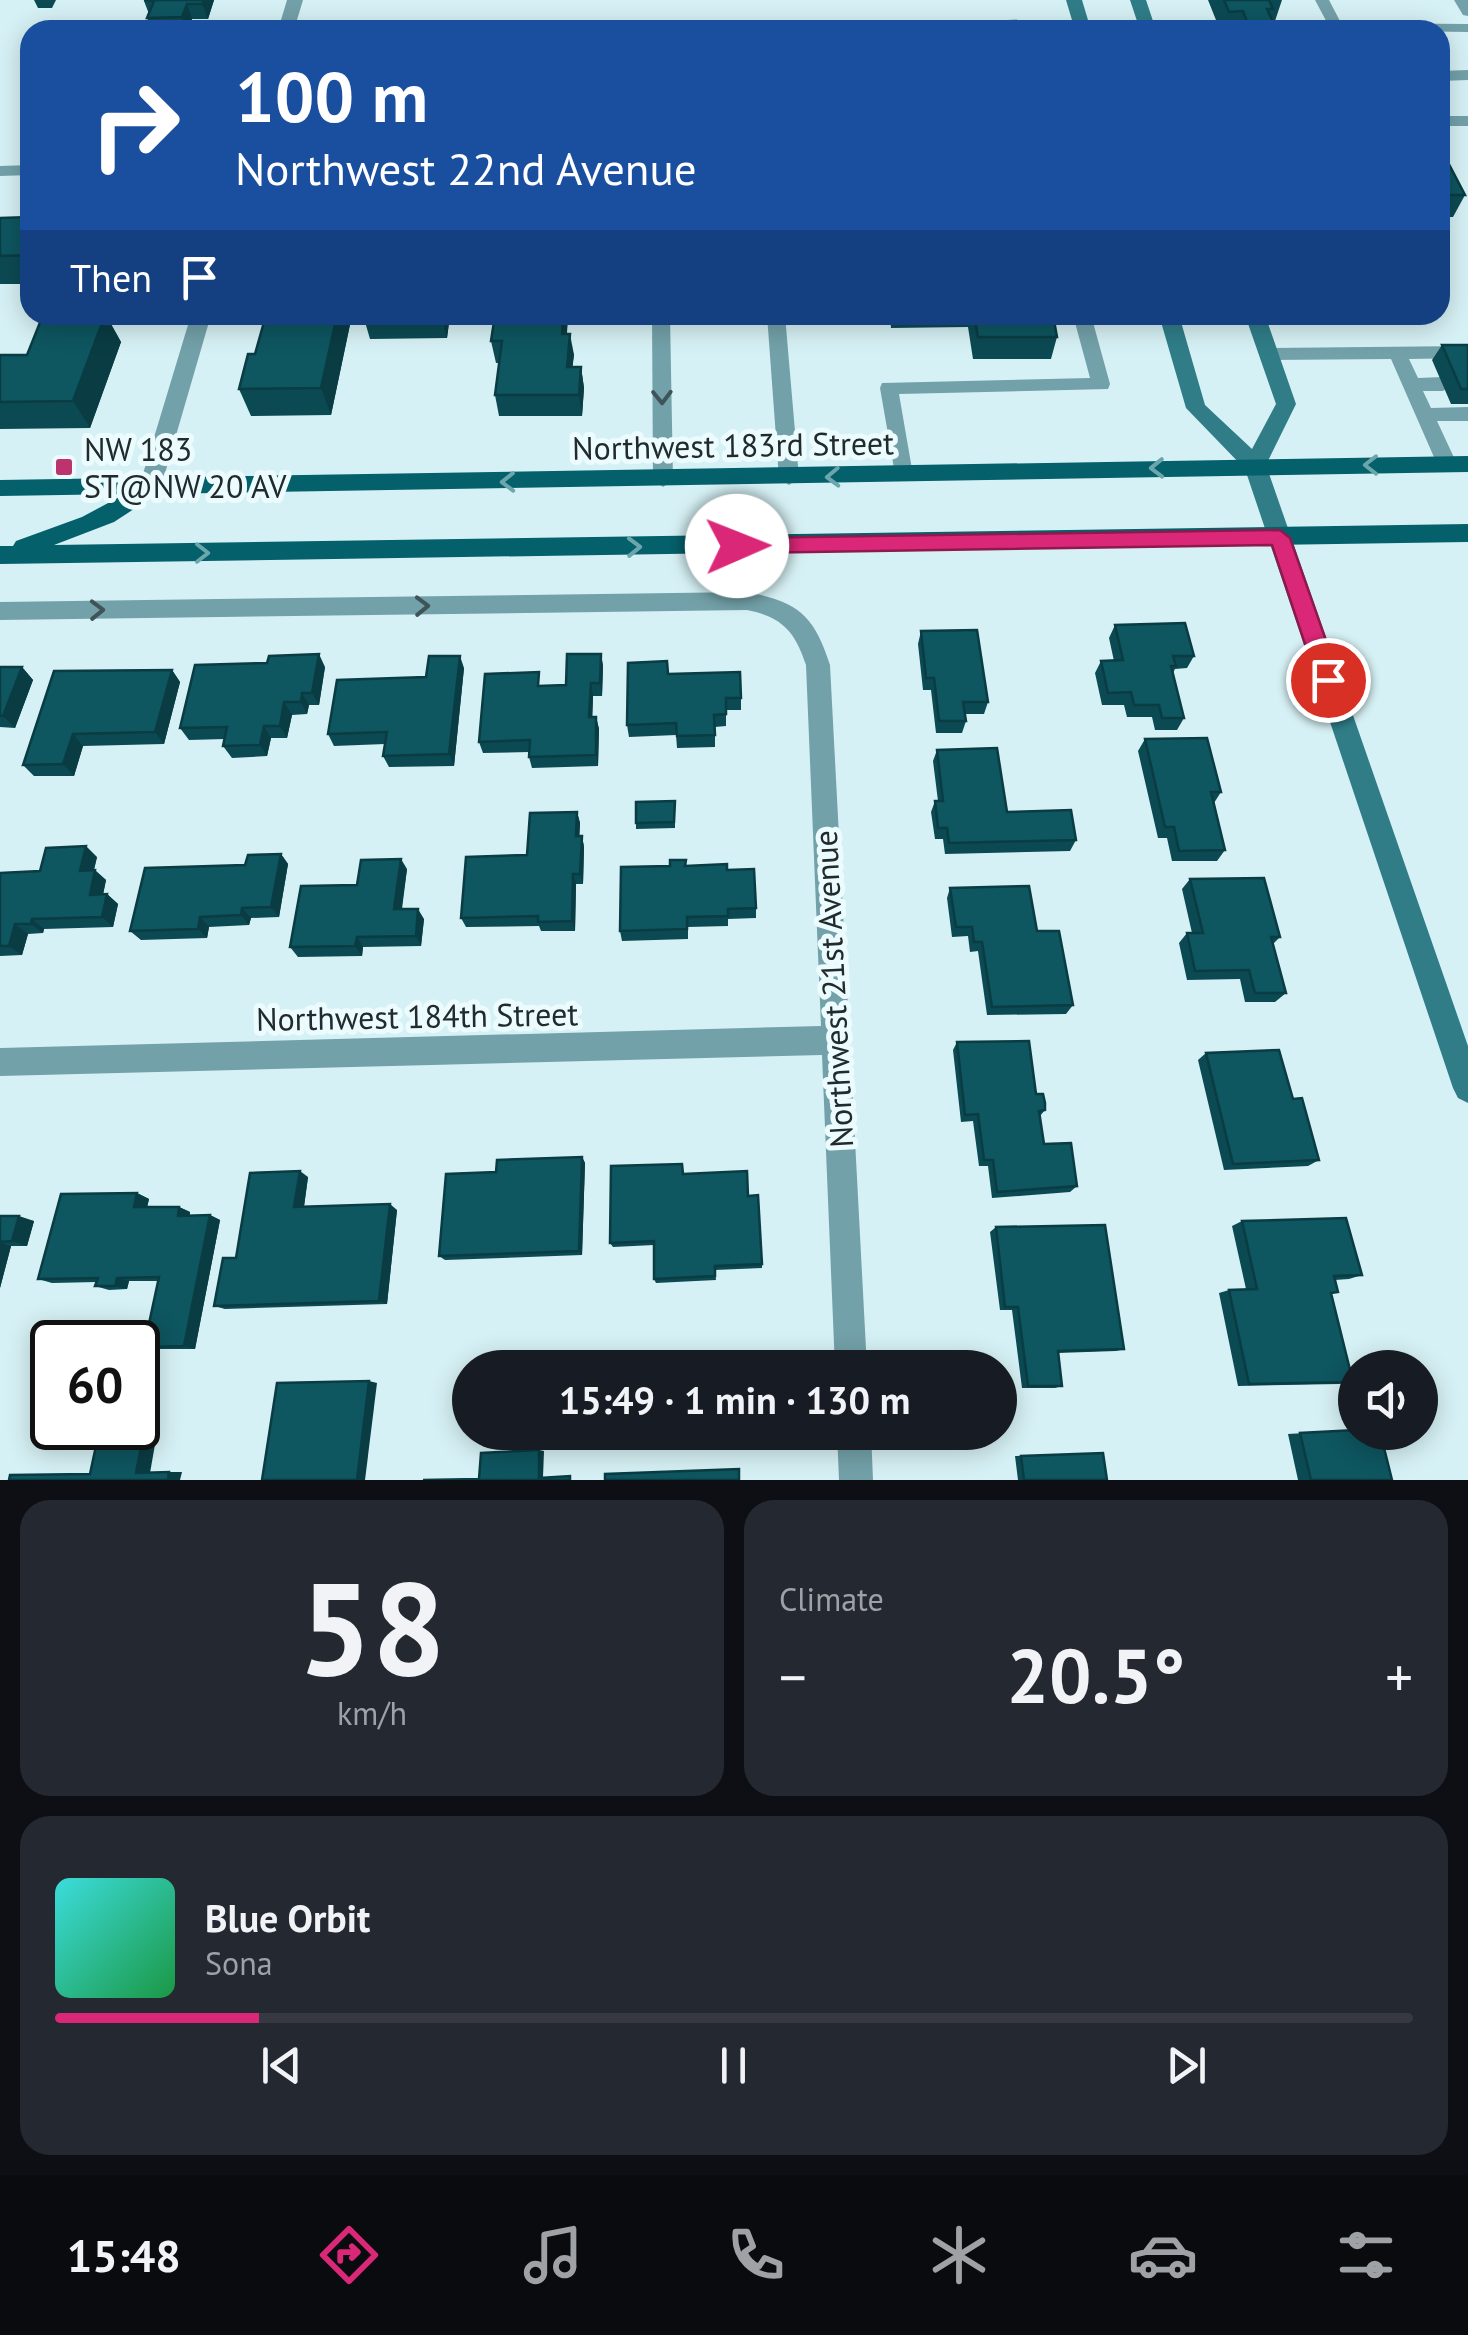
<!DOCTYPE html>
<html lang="en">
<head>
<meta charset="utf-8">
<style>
	:root { --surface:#171b24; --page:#242831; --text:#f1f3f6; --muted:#9ea1a6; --line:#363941; --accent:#db2777 }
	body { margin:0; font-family:"PT Sans",sans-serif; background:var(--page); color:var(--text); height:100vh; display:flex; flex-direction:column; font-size:38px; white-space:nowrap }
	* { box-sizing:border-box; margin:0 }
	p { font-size:32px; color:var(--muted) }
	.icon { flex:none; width:55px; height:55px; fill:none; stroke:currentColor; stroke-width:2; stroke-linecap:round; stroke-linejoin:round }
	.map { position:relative; height:1480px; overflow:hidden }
	.side { display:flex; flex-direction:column; gap:20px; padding:20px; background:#0d0f14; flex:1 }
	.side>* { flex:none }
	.guide { position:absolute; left:20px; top:20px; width:1430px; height:305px; border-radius:30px; box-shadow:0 5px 25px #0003; background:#1a4fa0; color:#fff; overflow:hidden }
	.tools { position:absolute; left:1338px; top:1350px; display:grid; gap:20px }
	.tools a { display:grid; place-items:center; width:100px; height:100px; border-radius:50%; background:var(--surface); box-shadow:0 5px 25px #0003; font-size:50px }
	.speed { position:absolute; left:30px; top:1320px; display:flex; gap:20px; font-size:50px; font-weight:700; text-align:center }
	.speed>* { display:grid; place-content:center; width:130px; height:130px; border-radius:50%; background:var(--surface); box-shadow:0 5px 25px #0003; line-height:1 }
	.speed .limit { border:5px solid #111; border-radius:15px; background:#fff; color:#111 }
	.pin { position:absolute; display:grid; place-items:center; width:85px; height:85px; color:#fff; margin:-42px; border:5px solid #fff; border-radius:50%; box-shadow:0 2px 10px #0007 }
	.me { position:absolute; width:110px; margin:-55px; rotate:89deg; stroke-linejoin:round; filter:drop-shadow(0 0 8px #0008) }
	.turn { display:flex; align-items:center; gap:35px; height:210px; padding:0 50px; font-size:45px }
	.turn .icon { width:130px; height:130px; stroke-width:2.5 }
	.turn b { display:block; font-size:70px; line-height:85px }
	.then { display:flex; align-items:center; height:95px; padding:0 50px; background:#0003; gap:20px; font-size:38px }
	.big { font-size:75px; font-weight:700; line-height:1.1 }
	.side .card { flex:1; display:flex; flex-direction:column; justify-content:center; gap:15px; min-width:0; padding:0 35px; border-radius:30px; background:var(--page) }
	.side .dial { align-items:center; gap:0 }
	.dial b { font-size:130px; line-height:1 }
	.song { display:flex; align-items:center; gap:30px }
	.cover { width:120px; height:120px; border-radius:15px; background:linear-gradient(135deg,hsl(180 70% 55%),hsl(140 70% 35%)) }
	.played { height:10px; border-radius:5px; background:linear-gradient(90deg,var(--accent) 15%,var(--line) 15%) }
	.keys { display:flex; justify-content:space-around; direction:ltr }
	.heat { display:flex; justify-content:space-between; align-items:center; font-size:55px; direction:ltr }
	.side .tiles { flex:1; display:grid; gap:20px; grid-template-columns:1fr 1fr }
	.card:last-child { grid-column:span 2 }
	.trip { position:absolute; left:452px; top:1350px; width:565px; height:100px; border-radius:50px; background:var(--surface); box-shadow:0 5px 25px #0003; font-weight:700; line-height:100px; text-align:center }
	.tabs { display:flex; height:160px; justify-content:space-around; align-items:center; background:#090b0e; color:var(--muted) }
	.tabs .icon { width:70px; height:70px }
	.tabs .on { color:var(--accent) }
	.tabs b { font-size:45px; color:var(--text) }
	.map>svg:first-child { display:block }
</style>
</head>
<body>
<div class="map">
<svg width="1468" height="1480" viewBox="0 0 1468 1480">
	<rect width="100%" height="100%" fill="#d6f1f5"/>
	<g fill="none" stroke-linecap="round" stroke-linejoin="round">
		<g fill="#73a1a9" fill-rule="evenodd">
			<polygon points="1315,0 1329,0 1341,23 1468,24 1468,32 1331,30"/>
			<polygon points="1454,0 1468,0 1468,16 1463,15"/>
			<polygon points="1468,70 1468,80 1440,81 1440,71"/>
			<rect x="1440" y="116" width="28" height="10"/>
			<polygon points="30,165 30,175 0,176 0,166"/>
			<polygon points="652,315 670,315 673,480 663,487 653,480"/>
			<polygon points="767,315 785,315 799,478 789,485 779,478"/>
			<polygon points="1073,315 1091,315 1110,384 1108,389 899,394 913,475 910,480 896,480 880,388 882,383 1090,378"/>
			<polygon points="1468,346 1468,358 1409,359 1418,378 1443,377 1452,384 1443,391 1423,391 1431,408 1468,407 1468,421 1437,421 1457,464 1447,471 1437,464 1391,359 1269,360 1260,354 1269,348"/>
		</g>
		<g fill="#73a1a9" fill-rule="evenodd">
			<polygon points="287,0 303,0 294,30 278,30"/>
			<polygon points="191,315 211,315 161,487 150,495 139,487"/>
			<path d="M 747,592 C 798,602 814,615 830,665 L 867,1368 L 835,1368 L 822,1055 L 0,1076 L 0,1048 L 821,1026 L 806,665 C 795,631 782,617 747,610 L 0,620 L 0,602 Z"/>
			<polygon points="837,1432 871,1432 873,1480 839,1480"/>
		</g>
		<g fill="#307d88" fill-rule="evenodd">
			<polygon points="1066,0 1082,0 1091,30 1075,30"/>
			<polygon points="1130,0 1146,0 1156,30 1140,30"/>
			<polygon points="1159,315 1179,315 1205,405 1252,449 1276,404 1245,315 1265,315 1296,404 1266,465 1468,1046 1468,1103 1458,1098 1453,1088 1245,469 1186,408"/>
		</g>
		<polygon fill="#04606b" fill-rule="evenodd" points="1468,456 1468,472 157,494 114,522 54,545 1468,524 1468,542 0,564 0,546 13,546 16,541 82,517 125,494 0,496 0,480"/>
	</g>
	<g fill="#0c4a53">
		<polygon points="34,0 56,0 52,8 38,8"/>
		<polygon points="214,0 208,19 192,19 189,30 152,30 147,18 149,14 144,1"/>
		<polygon points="1208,0 1282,0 1274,24 1344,30 1220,30"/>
		<polygon points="1440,147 1465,195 1453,217 1440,217"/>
		<polygon points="30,217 30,284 0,284 0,218"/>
		<polygon points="43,315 128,315 127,319 108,319 121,342 90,428 0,429 0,355 27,355"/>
		<polygon points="352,315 331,415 251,416 239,389 255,354"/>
		<polygon points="363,315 450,315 447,338 370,339"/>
		<polygon points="495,315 568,315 567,334 574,355 572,367 581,367 584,388 582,416 499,416 495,395 499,363 496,363 491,341"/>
		<polygon points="890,315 1053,315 1057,337 1051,359 973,359 968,327 891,328"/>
		<polygon points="1442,345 1468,345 1468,404 1451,404 1432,360"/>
		<polygon points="1115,625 1194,656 1187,668 1175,669 1173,673 1184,718 1177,730 1155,730 1152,717 1127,717 1124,705 1102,705 1095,673 1101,661 1114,661 1109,638"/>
		<polygon points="921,631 988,702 984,714 965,714 966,721 962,733 936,733 931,690 923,690 918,644"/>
		<polygon points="601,654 603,666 602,696 593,696 592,717 596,717 599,729 598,766 532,768 529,757 529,752 483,753 479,742 542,686 566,685"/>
		<polygon points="0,667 22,667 33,680 15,728 0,727"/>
		<polygon points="325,667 319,705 309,705 307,714 292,715 287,738 271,738 267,756 232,758 223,746 225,739 189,740 180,728"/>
		<polygon points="464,668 454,766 389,767 383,756 385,744 334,746 328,734 426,677"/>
		<polygon points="172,670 180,682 164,744 83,746 74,776 34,776 23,765"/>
		<polygon points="668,674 741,698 741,710 726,710 726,726 715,727 715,747 677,748 676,735 629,737 627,725"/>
		<polygon points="1145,739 1221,792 1214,803 1225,850 1217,861 1172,861 1167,838 1158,838 1138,751"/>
		<polygon points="937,750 1007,812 1076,840 1070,851 945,854 943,839 935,839 931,812 935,801 938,801 933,761"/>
		<polygon points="675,801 675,828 636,829 636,823"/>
		<polygon points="577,812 580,823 579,836 582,836 584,847 583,884 576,884 575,931 541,931 539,926 466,927 461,918 527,855"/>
		<polygon points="281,854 288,864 279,917 251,918 249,925 209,927 207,938 141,940 130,931 245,865"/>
		<polygon points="97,857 94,870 106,880 103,894 107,894 118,904 113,927 44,929 43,933 28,934 22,955 0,956 0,873 40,871"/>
		<polygon points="686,866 727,870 756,908 756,918 728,919 728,926 688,927 688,939 622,941 620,931"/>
		<polygon points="407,869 402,909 424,919 421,946 363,947 362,956 298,957 290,947 357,885"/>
		<polygon points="1190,879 1280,937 1273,944 1286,993 1275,1002 1245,1002 1240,979 1187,980 1179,943 1187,933 1192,933 1182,889"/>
		<polygon points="950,888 1037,931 1073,1005 1066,1014 987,1015 978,951 970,952 968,936 952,937 947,898"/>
		<polygon points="957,1042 1036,1094 1045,1110 1040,1116 1044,1144 1077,1186 1070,1192 992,1198 988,1166 979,1166 973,1121 961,1122 953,1050"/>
		<polygon points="1206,1053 1293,1099 1319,1160 1308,1166 1224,1170 1198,1060"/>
		<polygon points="582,1157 585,1163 582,1255 445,1260 439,1256 496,1172"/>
		<polygon points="684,1174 748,1196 762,1264 762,1268 715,1270 716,1280 656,1283 654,1279 654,1245 613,1247 610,1243"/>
		<polygon points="308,1177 304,1207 397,1210 387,1304 225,1309 214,1306 236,1258"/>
		<polygon points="137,1193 149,1199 147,1207 179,1207 190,1212 190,1216 210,1215 220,1220 195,1349 156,1349 144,1347 158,1281 129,1281 127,1289 109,1290 95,1286 97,1282 52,1283 38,1279"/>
		<polygon points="0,1216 34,1221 27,1246 11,1246 0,1288"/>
		<polygon points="1242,1221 1362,1275 1349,1279 1335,1280 1338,1292 1331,1294 1353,1382 1339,1384 1238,1386 1219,1293 1229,1290 1246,1289 1232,1226"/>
		<polygon points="996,1227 1124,1349 1116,1351 1058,1353 1062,1386 1055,1388 1022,1388 1012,1310 1000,1310 990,1232"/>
		<polygon points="1355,1430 1392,1480 1298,1480 1288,1434"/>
		<polygon points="1103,1453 1107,1480 1018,1480 1015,1456"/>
	</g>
	<g fill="#0a3c43">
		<polygon points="204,0 214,0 208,19 202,4"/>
		<polygon points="187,4 192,19 189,30 187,30 182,17"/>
		<polygon points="106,315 121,342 90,428 73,401"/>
		<polygon points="337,315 352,315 331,415 321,388"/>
		<polygon points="441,315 450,315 447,338 441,316"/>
		<polygon points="563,315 568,315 565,355 562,334"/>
		<polygon points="570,334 574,355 570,388 567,367"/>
		<polygon points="581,367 584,388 582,416 579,395"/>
		<polygon points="319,654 325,667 319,705 312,693"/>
		<polygon points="601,654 603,666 602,696 600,683"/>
		<polygon points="460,656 464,668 454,766 449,754"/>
		<polygon points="22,667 33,680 15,728 3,716"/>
		<polygon points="172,670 180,682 164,744 155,732"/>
		<polygon points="591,683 593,696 592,729 589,717"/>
		<polygon points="302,693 309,705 307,714 301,702"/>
		<polygon points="284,702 292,715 287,738 280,726"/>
		<polygon points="596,717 599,729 598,766 596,755"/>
		<polygon points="264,726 271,738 267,756 260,745"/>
		<polygon points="73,734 83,746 74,776 63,764"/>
		<polygon points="577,812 580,823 579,847 576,836"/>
		<polygon points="582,836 584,847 583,884 580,874"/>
		<polygon points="86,846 97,857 91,881 80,871"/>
		<polygon points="281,854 288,864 279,917 271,907"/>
		<polygon points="401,859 407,869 400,919 394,909"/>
		<polygon points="95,870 106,880 101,905 90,895"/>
		<polygon points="573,874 576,884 575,931 572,921"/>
		<polygon points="107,894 118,904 113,927 102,917"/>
		<polygon points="242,908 251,918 249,925 241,915"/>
		<polygon points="418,909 424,919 421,946 416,936"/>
		<polygon points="200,917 209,927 207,938 198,929"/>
		<polygon points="32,919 44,929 43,933 31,924"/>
		<polygon points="15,924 28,934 22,955 9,946"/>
		<polygon points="357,937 363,947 362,956 355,946"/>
		<polygon points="582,1157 585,1163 582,1255 579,1251"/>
		<polygon points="300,1171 308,1177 303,1213 294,1207"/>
		<polygon points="137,1193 149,1199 146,1212 134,1207"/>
		<polygon points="390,1204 397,1210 387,1304 379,1301"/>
		<polygon points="179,1207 190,1212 189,1221 178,1216"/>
		<polygon points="210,1215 220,1220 195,1349 184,1346"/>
		<polygon points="19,1216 34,1221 27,1246 12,1241"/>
		<polygon points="0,1243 11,1246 0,1288"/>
		<polygon points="117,1278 129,1281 127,1289 115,1286"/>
		<polygon points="369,1381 377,1383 365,1480 357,1480"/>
		<polygon points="144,1432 157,1433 150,1473 136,1473"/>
		<polygon points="539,1450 544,1451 543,1477 539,1478"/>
		<polygon points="169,1472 182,1472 180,1480 168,1480"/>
	</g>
	<g fill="#0e5660" stroke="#0a3c43" stroke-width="2.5">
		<polygon points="144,0 204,0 202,4 187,4 182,17 147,18 154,1"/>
		<polygon points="1224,0 1269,0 1273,9 1267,9 1274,24 1341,23 1344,30 1235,30 1233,25 1248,24 1243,11 1229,12"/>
		<polygon points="1016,21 1018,30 982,30 980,22"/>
		<polygon points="937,26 937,30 906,30 906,27"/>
		<polygon points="1440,147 1465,195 1440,195"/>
		<polygon points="30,217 30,255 0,256 0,218"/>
		<polygon points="43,315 105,315 73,401 0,402 0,355 27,355"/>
		<polygon points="266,315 337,315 321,388 239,389 248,354 255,354"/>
		<polygon points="363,315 441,315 363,317"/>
		<polygon points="495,315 563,315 562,334 570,334 567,367 581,367 579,395 495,395 502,341 491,341"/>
		<polygon points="974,315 1053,315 1057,337 978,337"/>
		<polygon points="1442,345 1468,345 1468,389 1461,389"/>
		<polygon points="1185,623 1194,656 1173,656 1176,666 1171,666 1184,718 1162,718 1159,705 1134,705 1131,692 1108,693 1101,661 1123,660 1115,625"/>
		<polygon points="977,630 988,702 963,702 966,721 939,721 934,678 926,678 921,631"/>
		<polygon points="319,654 312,693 302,693 301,702 284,702 280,726 264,726 260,745 223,746 227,727 180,728 195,665 267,663 269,656"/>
		<polygon points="567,654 601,654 600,683 591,683 589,717 596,717 596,755 529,757 530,740 479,742 485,674 539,672 538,686 566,685"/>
		<polygon points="429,656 460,656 449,754 383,756 387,732 328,734 337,680 426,677"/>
		<polygon points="667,661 668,674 740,672 741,698 726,698 726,714 714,715 715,735 677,736 676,723 627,725 628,663"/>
		<polygon points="0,667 22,667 3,716 0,716"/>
		<polygon points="172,670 155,732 73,734 63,764 23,765 54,671"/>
		<polygon points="1207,738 1221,792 1211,792 1225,850 1179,851 1174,827 1165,827 1145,739"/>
		<polygon points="997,748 1007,812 1071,810 1076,840 949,843 947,828 938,828 935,801 943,801 937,750"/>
		<polygon points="675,801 674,822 636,823 636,802"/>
		<polygon points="577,812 576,836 582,836 580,874 573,874 572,921 538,922 538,916 461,918 466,857 527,855 530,813"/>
		<polygon points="86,846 80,871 95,870 90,895 107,894 102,917 32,919 31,924 15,924 9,946 0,946 0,873 40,871 46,848"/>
		<polygon points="281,854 271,907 242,908 241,915 200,917 198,929 130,931 145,868 245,865 248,855"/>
		<polygon points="401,859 394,909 418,909 416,936 357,937 355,946 290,947 301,886 357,885 361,860"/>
		<polygon points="670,860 686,860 685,866 727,864 727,870 754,869 756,908 728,909 728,916 687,917 687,929 620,931 621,867 670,866"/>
		<polygon points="1264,878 1280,937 1271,937 1286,993 1255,993 1249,970 1195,971 1187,933 1203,933 1190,879"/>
		<polygon points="1029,886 1037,931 1059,931 1073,1005 992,1007 982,942 974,942 972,927 956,927 950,888"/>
		<polygon points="1029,1041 1036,1094 1043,1094 1045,1103 1045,1110 1039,1111 1044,1144 1071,1143 1077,1186 997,1192 993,1160 984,1160 978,1114 965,1115 957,1042"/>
		<polygon points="1279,1050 1293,1099 1302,1098 1319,1160 1233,1164 1206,1053"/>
		<polygon points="582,1157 579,1251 439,1256 446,1174 496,1172 497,1160"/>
		<polygon points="682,1164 683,1174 747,1171 748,1196 758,1195 762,1264 715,1266 715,1276 654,1279 654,1241 610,1243 611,1166"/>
		<polygon points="300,1171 294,1207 390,1204 379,1301 214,1306 223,1258 236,1258 250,1173"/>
		<polygon points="137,1193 134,1207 179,1207 178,1216 210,1215 184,1346 144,1347 159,1277 117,1278 115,1286 95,1286 98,1278 38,1279 61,1194"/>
		<polygon points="0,1216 19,1216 12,1241 0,1242"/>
		<polygon points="1346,1218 1362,1275 1334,1276 1338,1292 1331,1293 1353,1382 1249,1384 1229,1290 1257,1289 1242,1221"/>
		<polygon points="1105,1225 1124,1349 1058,1351 1062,1386 1028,1386 1018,1307 1005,1307 996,1227"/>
		<polygon points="369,1381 357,1480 262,1480 277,1383"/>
		<polygon points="1355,1430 1355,1432 1380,1432 1392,1480 1311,1480 1300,1433"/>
		<polygon points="99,1432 144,1432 136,1473 169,1472 168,1480 9,1480 10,1475 90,1474"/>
		<polygon points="539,1450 539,1478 570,1476 570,1480 423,1480 479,1479 481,1453"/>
		<polygon points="1103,1453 1107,1480 1024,1480 1021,1456"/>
		<polygon points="739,1469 739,1480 605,1480 605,1474"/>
	</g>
	<defs><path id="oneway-chevron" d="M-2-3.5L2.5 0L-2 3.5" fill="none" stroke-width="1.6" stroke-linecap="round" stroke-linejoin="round" transform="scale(2.5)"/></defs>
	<g stroke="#3e5458">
		<use href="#oneway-chevron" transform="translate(662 397) rotate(89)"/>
		<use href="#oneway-chevron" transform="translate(422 606) rotate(-1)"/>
		<use href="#oneway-chevron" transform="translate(97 610) rotate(-1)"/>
	</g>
	<g stroke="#6ca6ad">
		<use href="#oneway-chevron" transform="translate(1371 465) rotate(180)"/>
		<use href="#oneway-chevron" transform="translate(1157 468) rotate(179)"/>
		<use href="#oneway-chevron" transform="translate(833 477) rotate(178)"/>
		<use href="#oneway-chevron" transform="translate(508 482) rotate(179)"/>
		<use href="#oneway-chevron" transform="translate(634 547) rotate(-1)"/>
		<use href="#oneway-chevron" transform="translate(202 553)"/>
	</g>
	<polygon fill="#db2777" stroke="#8e194d" stroke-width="2.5" points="1280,530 1290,538 1340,680 1328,689 1317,680 1272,545 737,553 727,546 737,538"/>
	<rect fill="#bd336e" stroke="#ecfcfe" stroke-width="4" x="54" y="457" width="20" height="20" rx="5"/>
	<g text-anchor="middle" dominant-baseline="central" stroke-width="10" stroke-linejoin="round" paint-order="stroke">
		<g font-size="32" fill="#212b2d" stroke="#ecfcfe">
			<text transform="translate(733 445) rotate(-1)">Northwest 183rd Street</text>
			<text transform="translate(833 989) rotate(-93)">Northwest 21st Avenue</text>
			<text transform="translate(417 1016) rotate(-1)">Northwest 184th Street</text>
		</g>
		<g font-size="32" fill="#212b2d" stroke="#ecfcfe" text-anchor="start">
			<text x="84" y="449">NW 183<tspan x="84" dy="37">ST@NW 20 AV</tspan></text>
		</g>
	</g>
</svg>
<div class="tools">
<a><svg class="icon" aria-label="sound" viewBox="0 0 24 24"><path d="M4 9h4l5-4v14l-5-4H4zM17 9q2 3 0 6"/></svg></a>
</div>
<div class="speed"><div class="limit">60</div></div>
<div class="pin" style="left:1328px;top:680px;background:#d93025"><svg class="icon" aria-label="arrive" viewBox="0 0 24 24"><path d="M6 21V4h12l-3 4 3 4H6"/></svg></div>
<svg class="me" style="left:737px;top:546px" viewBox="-20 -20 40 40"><circle r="19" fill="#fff"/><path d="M0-13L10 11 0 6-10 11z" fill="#db2777"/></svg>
<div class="trip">15:49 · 1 min · 130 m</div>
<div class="guide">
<div class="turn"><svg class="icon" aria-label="right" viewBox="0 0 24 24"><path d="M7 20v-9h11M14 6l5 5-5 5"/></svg><div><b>100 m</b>Northwest 22nd Avenue</div></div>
<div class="then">Then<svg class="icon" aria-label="arrive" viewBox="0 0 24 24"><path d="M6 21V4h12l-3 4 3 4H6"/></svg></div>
</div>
</div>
<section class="side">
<div class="tiles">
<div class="card dial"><b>58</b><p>km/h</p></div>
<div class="card"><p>Climate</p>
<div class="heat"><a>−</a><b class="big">20.5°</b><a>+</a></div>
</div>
<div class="card">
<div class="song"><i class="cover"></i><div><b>Blue Orbit</b><p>Sona</p></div></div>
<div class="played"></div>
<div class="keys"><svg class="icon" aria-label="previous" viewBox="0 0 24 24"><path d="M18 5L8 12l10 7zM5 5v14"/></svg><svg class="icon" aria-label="pause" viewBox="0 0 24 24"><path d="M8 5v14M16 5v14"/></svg><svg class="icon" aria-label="next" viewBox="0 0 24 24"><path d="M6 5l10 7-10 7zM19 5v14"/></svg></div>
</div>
</div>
</section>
<nav class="tabs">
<b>15:48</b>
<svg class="icon on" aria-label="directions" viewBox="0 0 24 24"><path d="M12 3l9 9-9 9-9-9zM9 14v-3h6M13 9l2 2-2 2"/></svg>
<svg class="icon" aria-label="music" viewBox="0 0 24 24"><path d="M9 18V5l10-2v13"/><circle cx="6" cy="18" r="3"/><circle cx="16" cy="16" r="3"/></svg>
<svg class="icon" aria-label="phone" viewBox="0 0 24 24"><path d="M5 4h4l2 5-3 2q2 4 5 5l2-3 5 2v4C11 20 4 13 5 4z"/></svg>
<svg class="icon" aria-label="climate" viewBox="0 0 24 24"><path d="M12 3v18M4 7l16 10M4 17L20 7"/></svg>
<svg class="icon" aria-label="car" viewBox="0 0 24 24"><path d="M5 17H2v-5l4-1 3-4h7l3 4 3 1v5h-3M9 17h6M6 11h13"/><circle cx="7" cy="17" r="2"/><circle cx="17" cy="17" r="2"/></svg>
<svg class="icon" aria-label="filters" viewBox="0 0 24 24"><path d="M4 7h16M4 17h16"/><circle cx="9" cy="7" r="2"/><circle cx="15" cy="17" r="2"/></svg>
</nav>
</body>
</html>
